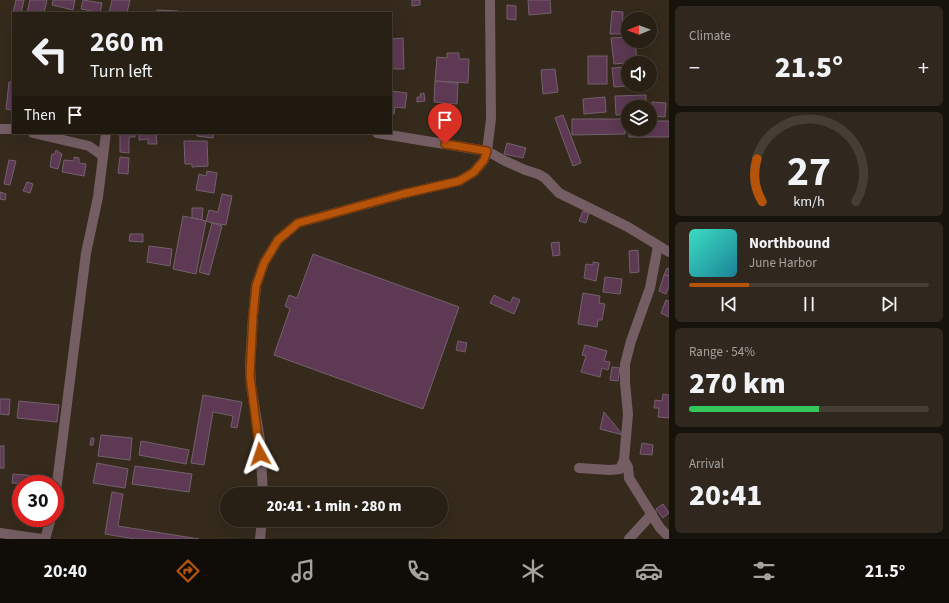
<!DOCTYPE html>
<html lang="en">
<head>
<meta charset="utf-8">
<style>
	:root { --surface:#282015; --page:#30281e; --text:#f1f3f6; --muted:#a5a3a0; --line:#443e34; --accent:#b45309 }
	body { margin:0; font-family:"Source Sans 3",sans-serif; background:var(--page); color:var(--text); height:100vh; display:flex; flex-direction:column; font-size:15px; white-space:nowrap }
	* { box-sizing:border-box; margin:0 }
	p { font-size:13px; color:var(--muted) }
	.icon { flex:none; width:22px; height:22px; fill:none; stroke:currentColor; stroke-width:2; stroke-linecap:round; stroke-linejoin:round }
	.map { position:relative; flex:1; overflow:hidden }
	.sheet { display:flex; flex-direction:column; gap:6px; padding:6px; background:#16120c; width:280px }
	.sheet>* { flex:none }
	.banner { position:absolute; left:12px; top:12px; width:380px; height:122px; border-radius:0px; box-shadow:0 4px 16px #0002,0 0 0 1px var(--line); background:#282015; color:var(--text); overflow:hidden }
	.needle { width:26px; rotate:269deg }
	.buttons { position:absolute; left:621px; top:12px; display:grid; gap:8px }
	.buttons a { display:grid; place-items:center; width:36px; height:36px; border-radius:50%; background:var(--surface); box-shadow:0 4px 16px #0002,0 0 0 1px var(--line); font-size:20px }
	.speed { position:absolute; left:12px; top:475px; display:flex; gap:8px; font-size:20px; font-weight:700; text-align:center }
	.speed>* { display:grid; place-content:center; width:52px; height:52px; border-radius:50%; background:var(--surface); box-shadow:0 4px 16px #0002,0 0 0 1px var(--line); line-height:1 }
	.speed .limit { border:6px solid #d22; background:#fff; color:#111 }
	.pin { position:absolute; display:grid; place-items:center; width:34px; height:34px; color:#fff; margin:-41px -17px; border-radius:50% 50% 50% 0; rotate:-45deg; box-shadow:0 0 4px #0007 }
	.pin .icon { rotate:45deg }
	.me { position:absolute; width:44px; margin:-22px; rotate:355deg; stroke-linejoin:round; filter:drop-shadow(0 0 3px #0008) }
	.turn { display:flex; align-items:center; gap:14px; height:84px; padding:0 12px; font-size:18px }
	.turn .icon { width:52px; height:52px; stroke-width:2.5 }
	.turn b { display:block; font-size:28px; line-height:34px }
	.then { display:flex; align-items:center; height:38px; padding:0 12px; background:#0003; gap:8px; font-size:15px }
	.big { font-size:30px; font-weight:800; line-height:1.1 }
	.sheet .tile { flex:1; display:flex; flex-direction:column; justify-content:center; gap:6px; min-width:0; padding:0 14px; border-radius:6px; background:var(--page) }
	.sheet .dial { align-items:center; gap:0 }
	.dial svg { height:104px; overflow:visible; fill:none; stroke:var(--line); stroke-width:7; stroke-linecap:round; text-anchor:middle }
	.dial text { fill:var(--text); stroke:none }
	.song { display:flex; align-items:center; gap:12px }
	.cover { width:48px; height:48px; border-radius:6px; background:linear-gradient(135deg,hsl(170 70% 55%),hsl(190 70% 35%)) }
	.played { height:4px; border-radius:2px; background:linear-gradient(90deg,var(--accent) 25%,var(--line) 25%) }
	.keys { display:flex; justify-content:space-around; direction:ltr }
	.heat { display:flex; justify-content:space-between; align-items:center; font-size:22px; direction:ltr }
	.charge { height:6px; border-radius:3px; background:linear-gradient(90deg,#34c759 54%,var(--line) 0) }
	.trip { position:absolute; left:220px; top:487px; width:228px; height:40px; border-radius:20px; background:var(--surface); box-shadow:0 4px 16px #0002,0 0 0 1px var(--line); font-weight:800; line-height:40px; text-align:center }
	.tabs { display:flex; height:64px; justify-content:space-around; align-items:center; background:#100d08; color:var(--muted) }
	.tabs .icon { width:28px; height:28px }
	.tabs .active { color:var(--accent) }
	.tabs b { font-size:18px; color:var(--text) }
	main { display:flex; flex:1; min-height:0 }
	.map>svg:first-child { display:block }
</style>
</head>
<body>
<main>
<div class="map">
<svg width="669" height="539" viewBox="0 0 669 539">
	<rect width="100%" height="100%" fill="#352a1c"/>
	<g fill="#5d3953" stroke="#73616d">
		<polygon points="16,0 24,0 21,13 13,13 13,16 12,16"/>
		<polygon points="30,0 47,0 44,13 27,13"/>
		<polygon points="53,0 75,0 73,10 52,5"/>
		<polygon points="83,0 102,3 100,13 81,9"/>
		<polygon points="112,0 130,0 127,13 109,13"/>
		<polygon points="412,0 420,0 420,5 412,6"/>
		<polygon points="528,0 550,0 551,13 529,15"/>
		<polygon points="507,5 516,6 516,20 507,19"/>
		<polygon points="157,10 178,11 178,13 156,13"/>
		<polygon points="612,11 623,12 622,34 610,34"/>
		<polygon points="628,37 628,41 635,41 637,62 614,64 611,38"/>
		<polygon points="403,38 404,69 391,69 391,39"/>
		<polygon points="447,53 459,53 459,59 469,59 468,83 435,81 437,57 447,58"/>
		<rect x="588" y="56" width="19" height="28"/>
		<polygon points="628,67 628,85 641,85 614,87 612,68"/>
		<polygon points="555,69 558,92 543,94 541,70"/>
		<polygon points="435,81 458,83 457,104 434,102"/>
		<polygon points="9,82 13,82 13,110 6,109"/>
		<polygon points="391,91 407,93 405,108 395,107 394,114 391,114"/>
		<polygon points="424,93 425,101 417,102 417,97 421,97 420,94"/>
		<polygon points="646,95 646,107 628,107 628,114 616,115 615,96"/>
		<polygon points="605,97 606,112 584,114 583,99"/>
		<polygon points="652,102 666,103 665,117 652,116"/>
		<polygon points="563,115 581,163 573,166 555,118"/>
		<polygon points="572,119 625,119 625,134 572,135"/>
		<polygon points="650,121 669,121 669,137 629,137 629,129 650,129"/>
		<polygon points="120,133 135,133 135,137 129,137 129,153 120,152"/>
		<polygon points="139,133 156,133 157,144 148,144 148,139 139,140"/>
		<polygon points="198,133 214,133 213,138 197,136"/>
		<polygon points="184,141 207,141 208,166 192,167 192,164 185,164"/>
		<polygon points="507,143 526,148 523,158 504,154"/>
		<polygon points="56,150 62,154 58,169 50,167 52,154 55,154"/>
		<polygon points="74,157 79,158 79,163 86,164 84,176 62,172 64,160 74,161"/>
		<polygon points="120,157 129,158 128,174 118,173"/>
		<polygon points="9,160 16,161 10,185 4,184"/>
		<polygon points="207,171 217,173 214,193 196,190 199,174 206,176"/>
		<polygon points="27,182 33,184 30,193 23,191"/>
		<polygon points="0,192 6,194 5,200 0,199"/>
		<polygon points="222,194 232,196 226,225 212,223 206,221 209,210 218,212"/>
		<polygon points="192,208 203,208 202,220 192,218"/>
		<polygon points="583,211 589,213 586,223 579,221"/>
		<polygon points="183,216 206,221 196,274 173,269"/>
		<polygon points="212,223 222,226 209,275 199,272"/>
		<polygon points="130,234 143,234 143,242 129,241"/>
		<polygon points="559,242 560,255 553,256 551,243"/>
		<polygon points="149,246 172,249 170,266 147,262"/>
		<polygon points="638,250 639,272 630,273 629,251"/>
		<polygon points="313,254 459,307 423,409 274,355 290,309 285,306 289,295 297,298"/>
		<polygon points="593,262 599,263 596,281 584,278 586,264 593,265"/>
		<polygon points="667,268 669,269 669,276 664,275"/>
		<polygon points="664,275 669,276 669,286 666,294 659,291"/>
		<polygon points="605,277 622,279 620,294 603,292"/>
		<polygon points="583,293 600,296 599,303 605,304 602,320 598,320 597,327 578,324"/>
		<polygon points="494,295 510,303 513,297 520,300 514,314 490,303"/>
		<polygon points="666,300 669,301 669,317 661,313"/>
		<polygon points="458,341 467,343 465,352 456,350"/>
		<polygon points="585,345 607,351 604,361 610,362 608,370 602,368 600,377 581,372 586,356 582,355"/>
		<polygon points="612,367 620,368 618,381 610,380"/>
		<polygon points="663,394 669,395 669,418 658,417 659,408 654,408 655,400 662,401"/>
		<polygon points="203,395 242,402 237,428 231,427 233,416 213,412 204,465 191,463"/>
		<polygon points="0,399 10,399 9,415 0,414"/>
		<polygon points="19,401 59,405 57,422 17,418"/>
		<polygon points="604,412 623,435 600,429"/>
		<polygon points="101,435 132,438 130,460 98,456"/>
		<polygon points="91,438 94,438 93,445 90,445"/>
		<polygon points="141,441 189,450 186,464 139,455"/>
		<polygon points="642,443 653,445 652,455 640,454"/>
		<rect x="0" y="446" width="4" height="22"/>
		<polygon points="97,463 128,469 125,488 93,483"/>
		<polygon points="135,466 192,474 189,492 132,484"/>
		<polygon points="13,474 37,476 37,484 12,483"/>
		<polygon points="112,492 123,494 118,526 199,539 135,539 105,534"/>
		<polygon points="663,504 669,513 663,518 656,509"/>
	</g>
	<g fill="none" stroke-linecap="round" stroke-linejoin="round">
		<g stroke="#745e64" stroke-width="10">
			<polyline points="0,129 13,129"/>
			<polyline points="33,133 89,146 103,156"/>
			<polyline points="377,133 487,151 505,161 525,170 538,174 545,178 559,193 628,227 669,252"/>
			<polyline points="624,460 628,467 629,478 660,528 669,537"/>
			<polyline points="579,468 610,470 620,469 624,460 628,414 625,383 625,364 631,341 650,288 658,246"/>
			<polyline points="263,494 260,440 251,386 250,366 253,316 256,286 264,263 278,240 298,223 403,194 459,181 474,172 484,160 487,151 491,119 490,0"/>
			<polyline points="55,499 86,253 98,197 106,133"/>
			<polyline points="0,533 42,539"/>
			<polyline points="45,539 51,518"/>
			<polyline points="260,539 262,520"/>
			<polyline points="629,539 652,514"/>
		</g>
	</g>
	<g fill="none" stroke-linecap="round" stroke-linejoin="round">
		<g stroke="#753606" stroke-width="10">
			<polyline id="route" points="260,454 250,376 253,316 256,286 264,263 278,240 298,223 403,194 459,181 474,172 484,160 487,151 445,144"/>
		</g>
		<use href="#route" stroke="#b45309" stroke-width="7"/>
	</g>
</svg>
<div class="buttons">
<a><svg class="needle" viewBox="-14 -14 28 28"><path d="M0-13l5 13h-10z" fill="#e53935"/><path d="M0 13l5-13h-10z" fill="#a5a3a0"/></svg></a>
<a><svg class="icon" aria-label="sound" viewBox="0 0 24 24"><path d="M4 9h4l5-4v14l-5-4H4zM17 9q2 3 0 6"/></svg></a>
<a><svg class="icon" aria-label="layers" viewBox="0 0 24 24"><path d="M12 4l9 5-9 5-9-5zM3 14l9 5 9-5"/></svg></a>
</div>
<div class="speed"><div class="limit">30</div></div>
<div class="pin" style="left:445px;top:144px;background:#d93025"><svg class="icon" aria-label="arrive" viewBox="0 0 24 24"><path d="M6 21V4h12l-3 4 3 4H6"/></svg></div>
<svg class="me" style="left:260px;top:454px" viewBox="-20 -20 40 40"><path d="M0-17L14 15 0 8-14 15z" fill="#b45309" stroke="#fff" stroke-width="4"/></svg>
<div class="trip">20:41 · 1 min · 280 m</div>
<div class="banner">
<div class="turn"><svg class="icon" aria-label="left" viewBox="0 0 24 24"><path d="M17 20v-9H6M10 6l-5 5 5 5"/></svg><div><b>260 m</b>Turn left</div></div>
<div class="then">Then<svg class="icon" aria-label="arrive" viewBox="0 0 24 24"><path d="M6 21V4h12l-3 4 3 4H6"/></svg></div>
</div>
</div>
<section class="sheet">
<div class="tile"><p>Climate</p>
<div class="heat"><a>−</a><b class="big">21.5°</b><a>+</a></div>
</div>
<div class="tile dial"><svg viewBox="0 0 100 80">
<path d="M14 69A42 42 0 1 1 86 69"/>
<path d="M14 69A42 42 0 0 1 10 36" stroke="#b45309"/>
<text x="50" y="56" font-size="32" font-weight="700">27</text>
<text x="50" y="72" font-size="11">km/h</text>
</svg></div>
<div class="tile">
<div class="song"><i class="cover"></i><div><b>Northbound</b><p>June Harbor</p></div></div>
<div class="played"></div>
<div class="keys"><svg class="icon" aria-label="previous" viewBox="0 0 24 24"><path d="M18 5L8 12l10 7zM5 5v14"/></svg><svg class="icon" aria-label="pause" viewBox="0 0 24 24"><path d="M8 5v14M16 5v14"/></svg><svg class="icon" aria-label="next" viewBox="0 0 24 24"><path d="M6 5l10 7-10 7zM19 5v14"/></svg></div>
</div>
<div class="tile"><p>Range · 54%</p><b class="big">270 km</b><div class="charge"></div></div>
<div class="tile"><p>Arrival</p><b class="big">20:41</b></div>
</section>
</main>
<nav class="tabs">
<b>20:40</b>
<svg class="icon active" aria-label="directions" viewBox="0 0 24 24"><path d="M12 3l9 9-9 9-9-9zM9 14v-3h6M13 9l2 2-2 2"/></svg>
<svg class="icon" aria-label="music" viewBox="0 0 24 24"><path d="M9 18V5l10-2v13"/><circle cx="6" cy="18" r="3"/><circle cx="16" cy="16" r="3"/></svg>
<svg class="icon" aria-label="phone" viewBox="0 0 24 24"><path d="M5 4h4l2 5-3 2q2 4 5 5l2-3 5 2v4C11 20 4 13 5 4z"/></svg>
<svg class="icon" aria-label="climate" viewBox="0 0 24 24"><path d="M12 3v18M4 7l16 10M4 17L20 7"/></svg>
<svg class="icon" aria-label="car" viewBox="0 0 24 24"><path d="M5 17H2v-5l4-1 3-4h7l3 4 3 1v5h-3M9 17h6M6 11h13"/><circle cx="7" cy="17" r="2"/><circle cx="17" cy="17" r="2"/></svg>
<svg class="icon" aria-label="filters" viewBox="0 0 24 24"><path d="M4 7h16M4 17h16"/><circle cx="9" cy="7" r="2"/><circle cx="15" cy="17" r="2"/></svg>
<b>21.5°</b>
</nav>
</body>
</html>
